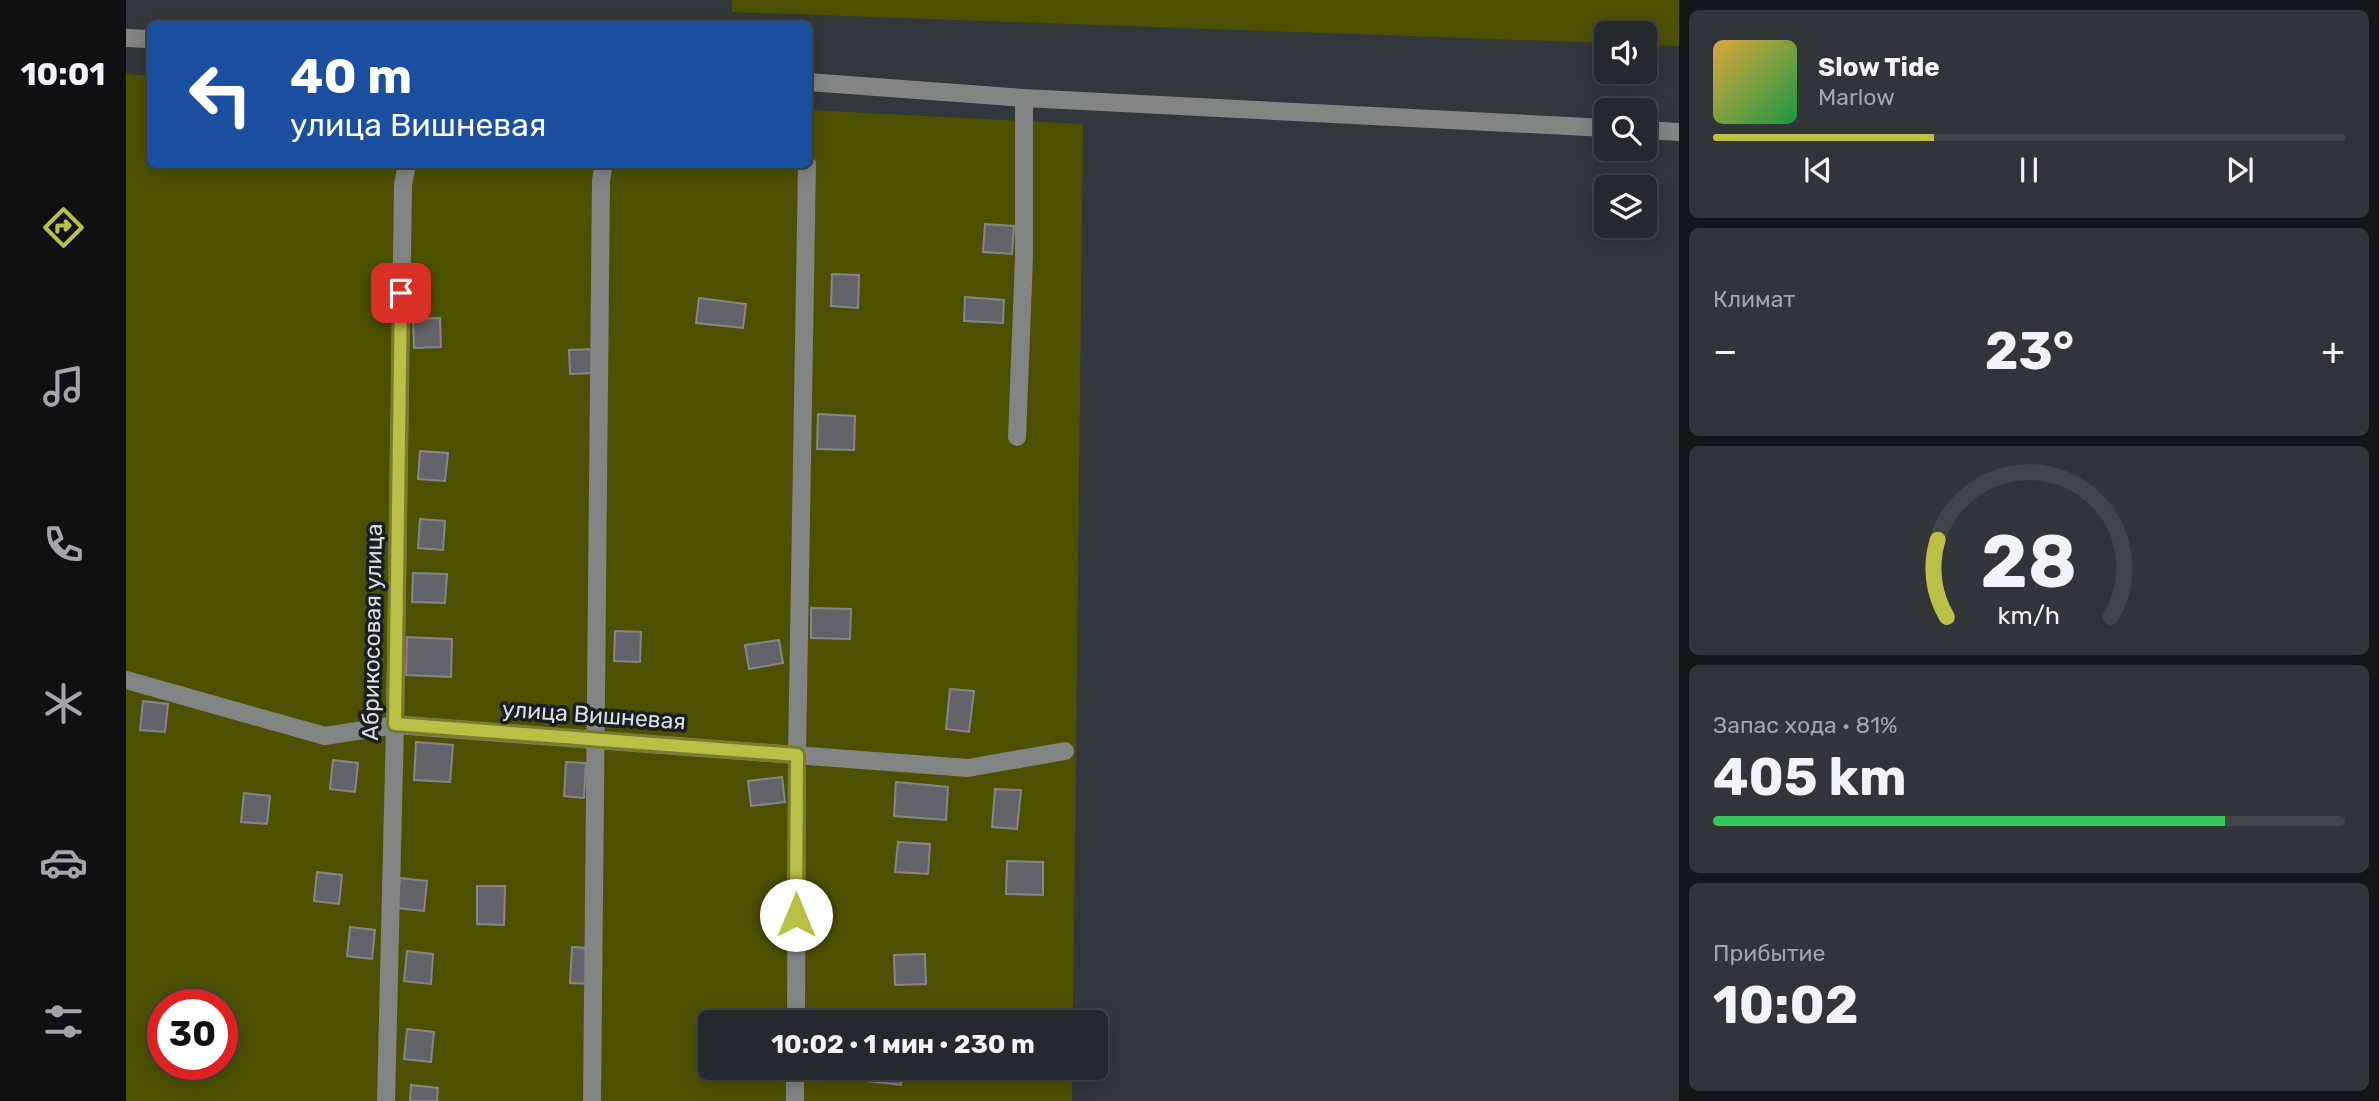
<!DOCTYPE html>
<html lang="ru">
<head>
<meta charset="utf-8">
<style>
	:root { --surface:#25292c; --page:#313538; --text:#f1f3f6; --muted:#a3a6a9; --line:#424548; --accent:#b9c046 }
	body { margin:0; font-family:Rubik,sans-serif; background:var(--page); color:var(--text); height:100vh; display:flex; flex-direction:column; font-size:26px; white-space:nowrap }
	* { box-sizing:border-box; margin:0 }
	p { font-size:23px; color:var(--muted) }
	.icon { flex:none; width:38px; height:38px; fill:none; stroke:currentColor; stroke-width:2; stroke-linecap:round; stroke-linejoin:round }
	.map { position:relative; flex:1; overflow:hidden }
	.details { display:flex; flex-direction:column; gap:10px; padding:10px; background:#141718; width:700px }
	.details>* { flex:none }
	.hud { position:absolute; left:21px; top:21px; width:665px; height:147px; border-radius:10px; box-shadow:0 4px 18px #0003,0 0 0 2px var(--line); background:#1a4fa0; color:#fff; overflow:hidden }
	.controls { position:absolute; left:1468px; top:21px; display:grid; gap:14px }
	.controls a { display:grid; place-items:center; width:63px; height:63px; border-radius:10px; background:var(--surface); box-shadow:0 4px 18px #0003,0 0 0 2px var(--line); font-size:35px }
	.speed { position:absolute; left:21px; top:989px; display:flex; gap:14px; font-size:35px; font-weight:700; text-align:center }
	.speed>* { display:grid; place-content:center; width:91px; height:91px; border-radius:50%; background:var(--surface); box-shadow:0 4px 18px #0003,0 0 0 2px var(--line); line-height:1 }
	.speed .limit { border:10px solid #d22; background:#fff; color:#111 }
	.pin { position:absolute; display:grid; place-items:center; width:60px; height:60px; color:#fff; margin:-30px; border-radius:14px; box-shadow:0 4px 10px #0006 }
	.me { position:absolute; width:77px; margin:-38px; rotate:0deg; stroke-linejoin:round; filter:drop-shadow(0 0 5px #0008) }
	.turn { display:flex; align-items:center; gap:24px; height:147px; padding:0 28px; font-size:32px }
	.turn .icon { width:91px; height:91px; stroke-width:2.5 }
	.turn b { display:block; font-size:49px; line-height:60px }
	.big { font-size:52px; font-weight:700; line-height:1.1 }
	.details .tile { flex:1; display:flex; flex-direction:column; justify-content:center; gap:10px; min-width:0; padding:0 24px; border-radius:10px; background:var(--page) }
	.details .dial { align-items:center; gap:0 }
	.dial svg { height:182px; overflow:visible; fill:none; stroke:var(--line); stroke-width:7; stroke-linecap:round; text-anchor:middle }
	.dial text { fill:var(--text); stroke:none }
	.song { display:flex; align-items:center; gap:21px }
	.cover { width:84px; height:84px; border-radius:10px; background:linear-gradient(135deg,hsl(40 70% 55%),hsl(140 70% 35%)) }
	.played { height:7px; border-radius:4px; background:linear-gradient(90deg,var(--accent) 35%,var(--line) 35%) }
	.keys { display:flex; justify-content:space-around; direction:ltr }
	.heat { display:flex; justify-content:space-between; align-items:center; font-size:38px; direction:ltr }
	.charge { height:10px; border-radius:5px; background:linear-gradient(90deg,#34c759 81%,var(--line) 0) }
	.trip { position:absolute; left:572px; top:1010px; width:410px; height:70px; border-radius:10px; background:var(--surface); box-shadow:0 4px 18px #0003,0 0 0 2px var(--line); font-weight:700; line-height:70px; text-align:center }
	main { display:flex; flex:1; min-height:0 }
	.dock { display:flex; flex-direction:column; width:126px; justify-content:space-around; align-items:center; background:#0f1012; color:var(--muted) }
	.dock .icon { width:49px; height:49px }
	.dock .active { color:var(--accent) }
	.dock b { font-size:32px; color:var(--text) }
	.map>svg:first-child { display:block }
</style>
</head>
<body>
<main>
<nav class="dock">
<b>10:01</b>
<svg class="icon active" aria-label="directions" viewBox="0 0 24 24"><path d="M12 3l9 9-9 9-9-9zM9 14v-3h6M13 9l2 2-2 2"/></svg>
<svg class="icon" aria-label="music" viewBox="0 0 24 24"><path d="M9 18V5l10-2v13"/><circle cx="6" cy="18" r="3"/><circle cx="16" cy="16" r="3"/></svg>
<svg class="icon" aria-label="phone" viewBox="0 0 24 24"><path d="M5 4h4l2 5-3 2q2 4 5 5l2-3 5 2v4C11 20 4 13 5 4z"/></svg>
<svg class="icon" aria-label="climate" viewBox="0 0 24 24"><path d="M12 3v18M4 7l16 10M4 17L20 7"/></svg>
<svg class="icon" aria-label="car" viewBox="0 0 24 24"><path d="M5 17H2v-5l4-1 3-4h7l3 4 3 1v5h-3M9 17h6M6 11h13"/><circle cx="7" cy="17" r="2"/><circle cx="17" cy="17" r="2"/></svg>
<svg class="icon" aria-label="filters" viewBox="0 0 24 24"><path d="M4 7h16M4 17h16"/><circle cx="9" cy="7" r="2"/><circle cx="15" cy="17" r="2"/></svg>
</nav>
<div class="map">
<svg width="1553" height="1101" viewBox="0 0 1553 1101">
	<rect width="100%" height="100%" fill="#31373b"/>
	<g fill="#4c5101" fill-rule="evenodd">
		<polygon points="606,0 1553,0 1553,46 1519,45 1519,33 1480,33 1480,43 606,12"/>
		<path d="M 0,74 L 24,76 L 24,164 L 682,164 L 683,110 L 957,124 L 947,1022 L 584,1022 L 584,1068 L 946,1068 L 946,1101 L 0,1101 ZM 37,1004 L 96,1004 L 96,1064 L 37,1064 Z"/>
	</g>
	<g fill="#636269" stroke="#85858c" stroke-width="2">
		<polygon points="859,224 888,226 886,254 857,252"/>
		<polygon points="706,274 733,275 732,308 705,306"/>
		<polygon points="839,297 878,300 877,323 838,321"/>
		<polygon points="573,298 620,304 617,328 570,323"/>
		<polygon points="314,318 315,347 288,348 287,319"/>
		<polygon points="467,349 469,373 444,374 443,350"/>
		<polygon points="692,414 729,416 728,450 691,449"/>
		<polygon points="294,451 322,453 319,481 292,479"/>
		<polygon points="294,519 319,521 317,550 292,548"/>
		<polygon points="287,573 321,574 319,603 286,602"/>
		<polygon points="685,608 725,609 724,639 685,638"/>
		<polygon points="489,631 515,632 514,662 488,661"/>
		<polygon points="281,637 326,639 325,677 280,675"/>
		<polygon points="653,640 657,663 623,669 619,645"/>
		<polygon points="824,689 848,691 843,732 820,729"/>
		<polygon points="17,701 42,704 39,732 14,730"/>
		<polygon points="290,742 327,745 324,782 288,780"/>
		<polygon points="207,760 232,763 229,792 204,789"/>
		<polygon points="440,762 460,763 458,798 438,796"/>
		<polygon points="656,777 659,802 625,806 622,781"/>
		<polygon points="770,782 822,787 820,820 768,816"/>
		<polygon points="869,789 895,790 891,829 866,827"/>
		<polygon points="118,793 144,796 141,824 115,822"/>
		<polygon points="772,842 804,844 802,874 769,872"/>
		<polygon points="881,861 917,862 917,895 880,894"/>
		<polygon points="191,872 216,875 213,904 188,901"/>
		<polygon points="274,878 301,881 298,911 271,908"/>
		<polygon points="351,886 379,886 378,925 351,924"/>
		<polygon points="224,927 249,930 246,959 221,956"/>
		<polygon points="446,947 464,948 463,984 444,983"/>
		<polygon points="281,951 307,954 305,984 278,981"/>
		<polygon points="799,954 800,984 769,985 768,955"/>
		<polygon points="281,1029 308,1032 305,1062 278,1059"/>
		<polygon points="725,1068 777,1068 775,1085 724,1079"/>
		<polygon points="285,1085 312,1088 311,1101 284,1101"/>
	</g>
	<g fill="none" stroke-linecap="round" stroke-linejoin="round">
		<g stroke="#828583" stroke-width="18">
			<polyline points="0,38 24,39"/>
			<polyline points="682,82 898,98 1480,128"/>
			<polyline points="1519,130 1553,132"/>
			<polyline points="891,437 898,257 898,98"/>
			<polyline points="0,680 199,736 269,725 842,768 939,751"/>
			<polyline points="670,1022 671,755 681,164"/>
			<polyline points="260,1101 269,725 277,185 281,164"/>
			<polyline points="466,1101 475,180 478,164"/>
			<polyline points="669,1101 669,1068"/>
		</g>
	</g>
	<g fill="none" stroke-linecap="round" stroke-linejoin="round">
		<g stroke="#787d2e" stroke-width="18">
			<polyline id="route" points="275,293 269,724 671,755 670,915"/>
		</g>
		<use href="#route" stroke="#b9c046" stroke-width="12"/>
	</g>
	<g text-anchor="middle" dominant-baseline="central" stroke-width="7" stroke-linejoin="round" paint-order="stroke">
		<g font-size="23" fill="#dcdfe2" stroke="#1b1e20">
			<text transform="translate(246 632) rotate(-89)">Абрикосовая улица</text>
			<text transform="translate(468 715) rotate(4)">улица Вишневая</text>
		</g>
	</g>
</svg>
<div class="controls">
<a><svg class="icon" aria-label="sound" viewBox="0 0 24 24"><path d="M4 9h4l5-4v14l-5-4H4zM17 9q2 3 0 6"/></svg></a>
<a><svg class="icon" aria-label="search" viewBox="0 0 24 24"><circle cx="10" cy="10" r="6"/><path d="M15 15l6 6"/></svg></a>
<a><svg class="icon" aria-label="layers" viewBox="0 0 24 24"><path d="M12 4l9 5-9 5-9-5zM3 14l9 5 9-5"/></svg></a>
</div>
<div class="speed"><div class="limit">30</div></div>
<div class="pin" style="left:275px;top:293px;background:#d93025"><svg class="icon" aria-label="arrive" viewBox="0 0 24 24"><path d="M6 21V4h12l-3 4 3 4H6"/></svg></div>
<svg class="me" style="left:670px;top:915px" viewBox="-20 -20 40 40"><circle r="19" fill="#fff"/><path d="M0-13L10 11 0 6-10 11z" fill="#b9c046"/></svg>
<div class="trip">10:02 · 1 мин · 230 m</div>
<div class="hud">
<div class="turn"><svg class="icon" aria-label="left" viewBox="0 0 24 24"><path d="M17 20v-9H6M10 6l-5 5 5 5"/></svg><div><b>40 m</b>улица Вишневая</div></div>
</div>
</div>
<section class="details">
<div class="tile">
<div class="song"><i class="cover"></i><div><b>Slow Tide</b><p>Marlow</p></div></div>
<div class="played"></div>
<div class="keys"><svg class="icon" aria-label="previous" viewBox="0 0 24 24"><path d="M18 5L8 12l10 7zM5 5v14"/></svg><svg class="icon" aria-label="pause" viewBox="0 0 24 24"><path d="M8 5v14M16 5v14"/></svg><svg class="icon" aria-label="next" viewBox="0 0 24 24"><path d="M6 5l10 7-10 7zM19 5v14"/></svg></div>
</div>
<div class="tile"><p>Климат</p>
<div class="heat"><a>−</a><b class="big">23°</b><a>+</a></div>
</div>
<div class="tile dial"><svg viewBox="0 0 100 80">
<path d="M14 69A42 42 0 1 1 86 69"/>
<path d="M14 69A42 42 0 0 1 10 35" stroke="#b9c046"/>
<text x="50" y="56" font-size="32" font-weight="700">28</text>
<text x="50" y="72" font-size="11">km/h</text>
</svg></div>
<div class="tile"><p>Запас хода · 81%</p><b class="big">405 km</b><div class="charge"></div></div>
<div class="tile"><p>Прибытие</p><b class="big">10:02</b></div>
</section>
</main>
</body>
</html>
